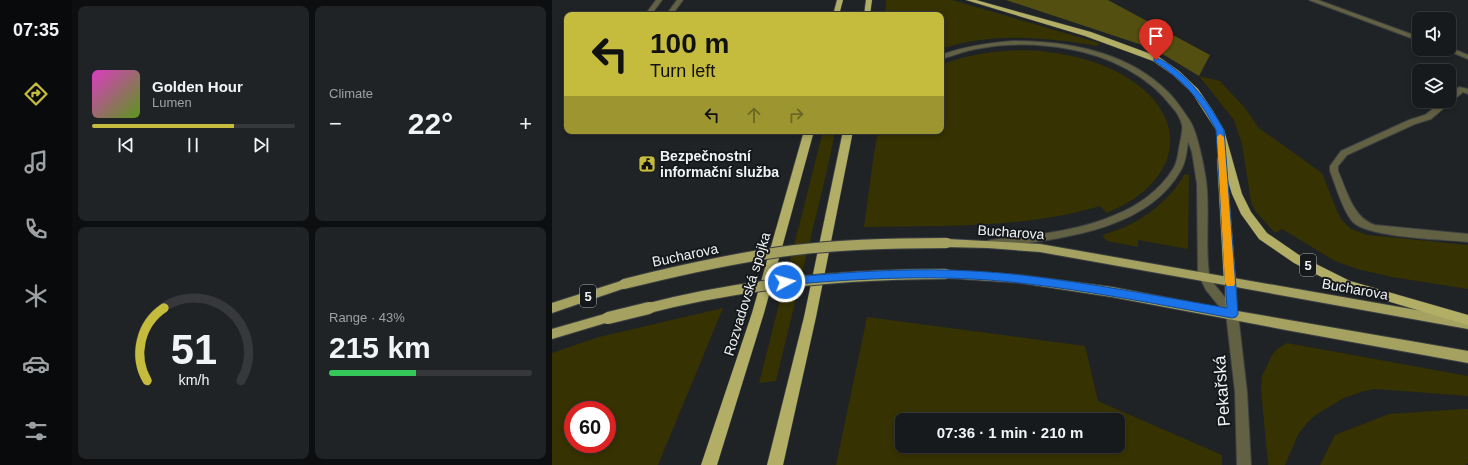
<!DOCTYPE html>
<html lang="en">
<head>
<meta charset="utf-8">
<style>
	:root { --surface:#171a1c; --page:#202325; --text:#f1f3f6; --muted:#9ea1a3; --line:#36383b; --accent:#c5bc3d }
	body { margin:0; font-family:Arial,sans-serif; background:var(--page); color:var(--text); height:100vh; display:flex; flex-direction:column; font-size:15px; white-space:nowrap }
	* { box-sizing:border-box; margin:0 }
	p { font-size:13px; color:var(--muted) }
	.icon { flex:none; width:22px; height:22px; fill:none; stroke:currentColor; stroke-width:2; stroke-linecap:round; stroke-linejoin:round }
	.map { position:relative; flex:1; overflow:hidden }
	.panel { display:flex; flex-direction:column; gap:6px; padding:6px; background:#0d0e0f; width:480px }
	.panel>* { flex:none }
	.hud { position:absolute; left:12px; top:12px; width:380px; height:122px; border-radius:8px; box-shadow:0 2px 6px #0003,0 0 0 1px var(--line); background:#c5bc3d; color:#111; overflow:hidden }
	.buttons { position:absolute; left:860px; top:12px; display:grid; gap:8px }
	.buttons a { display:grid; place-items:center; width:44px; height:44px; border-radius:8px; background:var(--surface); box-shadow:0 2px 6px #0003,0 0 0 1px var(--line); font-size:20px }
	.speed { position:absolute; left:12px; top:401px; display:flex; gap:8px; font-size:20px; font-weight:700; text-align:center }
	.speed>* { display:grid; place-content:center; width:52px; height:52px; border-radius:50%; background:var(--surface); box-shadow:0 2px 6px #0003,0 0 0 1px var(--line); line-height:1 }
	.speed .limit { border:6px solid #d22; background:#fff; color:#111 }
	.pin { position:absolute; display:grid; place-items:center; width:34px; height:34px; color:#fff; margin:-41px -17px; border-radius:50% 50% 50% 0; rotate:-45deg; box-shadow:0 0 4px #0007 }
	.pin .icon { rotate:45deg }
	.me { position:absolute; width:44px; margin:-22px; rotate:84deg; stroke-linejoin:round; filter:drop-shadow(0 0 3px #0008) }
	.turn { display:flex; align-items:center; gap:14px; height:84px; padding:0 20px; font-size:18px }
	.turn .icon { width:52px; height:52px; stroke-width:2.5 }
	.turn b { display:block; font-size:28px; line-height:34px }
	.lanes { display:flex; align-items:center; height:38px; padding:0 20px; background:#0003; justify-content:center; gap:20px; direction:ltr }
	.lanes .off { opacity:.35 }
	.big { font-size:30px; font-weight:700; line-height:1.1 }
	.panel .card { flex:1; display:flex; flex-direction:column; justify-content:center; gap:6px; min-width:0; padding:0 14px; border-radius:8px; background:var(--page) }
	.panel .dial { align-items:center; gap:0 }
	.dial svg { height:104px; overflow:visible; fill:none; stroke:var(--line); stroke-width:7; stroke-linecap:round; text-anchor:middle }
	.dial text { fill:var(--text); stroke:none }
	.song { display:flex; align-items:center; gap:12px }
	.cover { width:48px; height:48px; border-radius:6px; background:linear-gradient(135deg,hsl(310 70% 55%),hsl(90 70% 35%)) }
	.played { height:4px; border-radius:2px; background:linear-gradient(90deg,var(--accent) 70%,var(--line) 70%) }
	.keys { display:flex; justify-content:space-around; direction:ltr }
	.heat { display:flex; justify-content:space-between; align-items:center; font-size:22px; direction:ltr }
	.charge { height:6px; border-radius:3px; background:linear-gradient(90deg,#34c759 43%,var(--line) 0) }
	.panel .tiles { flex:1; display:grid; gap:6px; grid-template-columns:repeat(2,1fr) }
	.trip { position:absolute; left:343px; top:413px; width:230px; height:40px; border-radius:8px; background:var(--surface); box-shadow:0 2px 6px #0003,0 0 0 1px var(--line); font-weight:700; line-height:40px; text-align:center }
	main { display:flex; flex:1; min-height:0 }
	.menu { display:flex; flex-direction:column; width:72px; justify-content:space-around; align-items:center; background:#090a0b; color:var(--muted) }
	.menu .icon { width:28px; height:28px }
	.menu .on { color:var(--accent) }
	.menu b { font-size:18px; color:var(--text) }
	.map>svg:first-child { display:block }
</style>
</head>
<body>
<main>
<nav class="menu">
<b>07:35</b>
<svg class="icon on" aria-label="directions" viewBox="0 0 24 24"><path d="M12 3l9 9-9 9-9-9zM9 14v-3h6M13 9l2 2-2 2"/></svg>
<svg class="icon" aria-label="music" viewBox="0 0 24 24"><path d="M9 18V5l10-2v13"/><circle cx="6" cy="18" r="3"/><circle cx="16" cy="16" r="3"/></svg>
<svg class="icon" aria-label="phone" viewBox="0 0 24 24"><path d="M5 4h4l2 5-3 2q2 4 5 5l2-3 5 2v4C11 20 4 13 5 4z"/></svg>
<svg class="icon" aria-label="climate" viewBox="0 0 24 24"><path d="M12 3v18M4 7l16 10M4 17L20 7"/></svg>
<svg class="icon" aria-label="car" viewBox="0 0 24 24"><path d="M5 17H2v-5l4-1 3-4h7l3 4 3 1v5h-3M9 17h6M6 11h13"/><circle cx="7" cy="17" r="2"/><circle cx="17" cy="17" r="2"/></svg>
<svg class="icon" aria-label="filters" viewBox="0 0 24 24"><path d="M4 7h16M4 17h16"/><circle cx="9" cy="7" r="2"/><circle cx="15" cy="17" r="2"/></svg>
</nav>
<section class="panel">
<div class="tiles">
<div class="card">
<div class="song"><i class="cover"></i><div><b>Golden Hour</b><p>Lumen</p></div></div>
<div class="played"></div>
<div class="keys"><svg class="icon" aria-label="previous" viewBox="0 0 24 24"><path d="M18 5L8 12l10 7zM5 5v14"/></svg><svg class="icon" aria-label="pause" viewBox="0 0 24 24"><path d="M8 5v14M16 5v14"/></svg><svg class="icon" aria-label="next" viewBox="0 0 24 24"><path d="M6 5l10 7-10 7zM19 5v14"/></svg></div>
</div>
<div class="card"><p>Climate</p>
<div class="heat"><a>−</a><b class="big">22°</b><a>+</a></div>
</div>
<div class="card dial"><svg viewBox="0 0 100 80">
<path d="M14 69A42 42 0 1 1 86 69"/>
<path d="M14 69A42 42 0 0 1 27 13" stroke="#c5bc3d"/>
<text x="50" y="56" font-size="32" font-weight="700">51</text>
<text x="50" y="72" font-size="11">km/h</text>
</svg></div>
<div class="card"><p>Range · 43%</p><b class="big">215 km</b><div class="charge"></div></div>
</div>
</section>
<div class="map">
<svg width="916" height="465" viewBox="0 0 916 465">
	<rect width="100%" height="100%" fill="#1f2325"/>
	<g fill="#363201" fill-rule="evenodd">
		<path d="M 334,0 L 400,0 L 547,43 L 545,46 C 493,37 440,32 389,49 L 389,15 L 333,15 Z"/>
		<path d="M 471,50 C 500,51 530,56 557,68 C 639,105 639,178 555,213 L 548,206 C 472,229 390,225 312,227 L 322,153 L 326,131 L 389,131 L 389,65 C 415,54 443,51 471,50 Z"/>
		<polygon points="647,76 668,81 693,108 707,128 770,173 785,211 789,219 799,229 816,235 916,245 916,289 840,277 805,269 783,261 730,229 723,233 704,212 699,202 690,144 682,120"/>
		<polygon points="271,131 283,131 277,162 224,381 207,383"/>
		<path d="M 633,174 L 637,175 L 636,249 L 586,240 L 586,247 L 555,241 L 550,235 C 586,225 613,206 633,174 Z"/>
		<path d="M 171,308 L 106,465 L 0,465 L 0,353 L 47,337 ZM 21,410 L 55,410 L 55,444 L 21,444 Z"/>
		<path d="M 315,317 L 533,346 L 546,401 L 670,455 L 670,465 L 284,465 ZM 350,420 L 566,420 L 566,446 L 350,446 Z"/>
		<polygon points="735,343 916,376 916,396 824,389 812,391 792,398 765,414 756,422 747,433 733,465 716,465 709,389 710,376 720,355 725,349"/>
		<polygon points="911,409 916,409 916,463 913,465 768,465 783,435 837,414"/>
	</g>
	<polygon fill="#534f10" points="454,0 556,0 658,55 647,76 614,56 587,44"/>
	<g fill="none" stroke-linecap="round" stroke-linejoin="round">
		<g stroke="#3c4042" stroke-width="2">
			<g id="service">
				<polygon points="104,0 110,0 99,15 93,15"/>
				<polygon points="125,0 131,0 120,15 114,15"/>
				<path d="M 461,41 C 516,41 576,52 616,92 C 625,101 632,112 638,121 C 645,131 652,166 654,180 C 658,211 653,243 657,274 L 662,284 L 684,311 L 686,314 L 684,317 L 680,319 L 676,317 L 654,290 L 646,274 L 645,184 L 640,152 L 636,141 C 635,150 634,162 629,170 C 594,233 502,239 439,248 L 435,247 L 434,244 L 435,241 L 439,240 C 480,235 524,232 563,215 C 586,206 608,190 621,169 C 626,162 626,151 628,143 C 629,138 631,130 630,125 C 629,119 624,111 620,107 C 596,75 556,56 517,49 C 486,43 454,43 424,49 C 412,51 401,56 389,59 L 389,55 C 413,46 436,43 461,41 Z"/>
				<path d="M 907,87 L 916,89 L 916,94 L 911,92 L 879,119 L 863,124 L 795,155 L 786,166 L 786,171 C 795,191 801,218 823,225 L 916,234 L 916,242 C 892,239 814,238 800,221 C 790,209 784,186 778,171 L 778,166 L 789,151 L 857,120 L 873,115 L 891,101 L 897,101 L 897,96 Z"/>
			</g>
		</g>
		<g stroke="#3c4042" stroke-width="2">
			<g id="minor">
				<polygon points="757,0 766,0 867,37 867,41"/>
				<polygon points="897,47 916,55 916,59 892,49 897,49"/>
			</g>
		</g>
		<g stroke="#3c4042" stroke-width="2">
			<polygon id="tertiary" points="680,309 684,311 686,314 695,392 699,465 685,465 683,392 674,314 676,311"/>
		</g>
		<g stroke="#3c4042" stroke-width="2">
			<g id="primary">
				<polygon points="395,239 488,244 916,319 916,329 684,287 685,311 916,351 916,363 734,330 560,297 468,283 394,278 390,277 389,274 390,271 394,270 468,275 560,287 674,309 673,285 488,252 436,248 395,247 391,246 390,243 391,240"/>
				<polygon points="72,280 76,281 77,284 76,287 0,313 0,303"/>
				<polygon points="56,313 60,315 62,318 60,321 0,339 0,329"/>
			</g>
		</g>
		<g stroke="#3c4042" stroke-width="1">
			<g id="trunk">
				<polygon points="285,0 291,0 287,15 281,15"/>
				<polygon points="314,0 320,0 318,15 312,15"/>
				<polygon points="414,0 424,0 539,32 607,57 627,71 646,89 661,111 672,130 690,194 699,212 715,233 750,257 798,281 916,315 916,325 791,288 742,263 707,239 689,214 680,194 676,181 684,283 682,286 678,288 674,286 672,283 665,158 670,155 664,130 640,93 621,75 601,61 533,36"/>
				<polygon points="252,131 262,131 212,313 165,465 149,465 200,313"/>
				<polygon points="291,131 301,131 264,317 231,465 215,465 252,317"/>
			</g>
		</g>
		<use href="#service" fill="#636143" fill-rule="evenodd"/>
		<use href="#minor" fill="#636143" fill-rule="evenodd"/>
		<use href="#tertiary" fill="#636143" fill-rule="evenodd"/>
		<use href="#primary" fill="#a5a161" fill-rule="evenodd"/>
		<use href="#trunk" fill="#b2ae66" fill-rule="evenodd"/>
		<g stroke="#3c4042" stroke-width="12" stroke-linecap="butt">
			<g id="primary-bridge-far1">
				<path d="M 72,284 C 128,270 185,257 243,250 C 293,244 344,243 395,243"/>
				<path d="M 93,309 C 193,283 292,274 394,274"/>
			</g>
		</g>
		<g stroke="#3c4042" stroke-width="14" stroke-linecap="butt">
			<polyline id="primary-bridge" points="56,318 97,308"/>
		</g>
		<use href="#primary-bridge-far1" stroke="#a5a161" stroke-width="10"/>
		<use href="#primary-bridge" stroke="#a5a161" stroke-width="12"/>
	</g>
	<path fill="#1a73e8" stroke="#114b97" d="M 602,58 C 607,58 611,61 616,64 C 641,81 657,104 672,130 L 686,314 L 684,317 L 680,318 C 610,305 540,291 468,283 C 390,274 311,278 233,285 L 229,284 L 228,282 L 229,279 L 233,278 C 311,270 390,266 469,275 C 538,283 606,296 675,308 L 664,130 C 648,99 631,80 602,61 Z"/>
	<polygon fill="#f59e0b" points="668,134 672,137 683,283 682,286 675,286 673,283 665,137"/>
	<defs>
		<g id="civic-square" transform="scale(0.9)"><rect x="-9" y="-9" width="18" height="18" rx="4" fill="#c5bc3d" stroke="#16191b"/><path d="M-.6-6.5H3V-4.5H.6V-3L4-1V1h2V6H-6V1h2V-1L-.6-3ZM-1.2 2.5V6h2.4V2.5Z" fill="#111"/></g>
	</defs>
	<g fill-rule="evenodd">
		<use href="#civic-square" x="95" y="164"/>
	</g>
	<g text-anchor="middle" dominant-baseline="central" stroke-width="4" stroke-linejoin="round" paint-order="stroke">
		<g fill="#16191b" stroke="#afb2b3" stroke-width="1">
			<rect x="748" y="254" width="16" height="22" rx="3"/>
			<rect x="28" y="285" width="16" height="22" rx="3"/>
		</g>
		<g font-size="13" font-weight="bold" fill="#f0f3f4">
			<text x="756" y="265">5</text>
			<text x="36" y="296">5</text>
		</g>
		<g font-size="14" font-weight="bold" fill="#f0f3f4" stroke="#16191b" text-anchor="start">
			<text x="108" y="156">Bezpečnostní<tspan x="108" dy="16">informační služba</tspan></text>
		</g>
		<g font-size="14" fill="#f0f3f4" stroke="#16191b">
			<text transform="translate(459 232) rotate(4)">Bucharova</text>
			<text transform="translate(133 255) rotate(-12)">Bucharova</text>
			<text transform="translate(803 289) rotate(10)">Bucharova</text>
			<text transform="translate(195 294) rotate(-73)">Rozvadovská spojka</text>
		</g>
		<g font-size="17" fill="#f0f3f4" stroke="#16191b">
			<text transform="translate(670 391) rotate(-94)">Pekařská</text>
		</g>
	</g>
</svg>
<div class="buttons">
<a><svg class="icon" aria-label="sound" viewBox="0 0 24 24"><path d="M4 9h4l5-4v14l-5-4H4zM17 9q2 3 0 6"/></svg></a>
<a><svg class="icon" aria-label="layers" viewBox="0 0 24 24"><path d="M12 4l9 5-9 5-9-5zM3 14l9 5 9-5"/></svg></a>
</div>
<div class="speed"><div class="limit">60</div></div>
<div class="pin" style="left:604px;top:60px;background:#d93025"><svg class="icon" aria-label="arrive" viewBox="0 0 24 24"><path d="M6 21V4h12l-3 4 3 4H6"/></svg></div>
<svg class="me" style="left:233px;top:282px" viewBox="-20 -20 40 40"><circle r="17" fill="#1a73e8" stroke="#fff" stroke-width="3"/><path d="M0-11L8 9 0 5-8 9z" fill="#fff"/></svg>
<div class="trip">07:36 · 1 min · 210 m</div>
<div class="hud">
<div class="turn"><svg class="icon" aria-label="left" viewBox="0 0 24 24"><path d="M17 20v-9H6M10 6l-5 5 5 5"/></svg><div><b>100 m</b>Turn left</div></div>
<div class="lanes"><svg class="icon" aria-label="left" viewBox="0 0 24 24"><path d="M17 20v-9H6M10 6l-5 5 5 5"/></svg><svg class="icon off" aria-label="ahead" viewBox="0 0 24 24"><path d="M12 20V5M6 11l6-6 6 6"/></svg><svg class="icon off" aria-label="right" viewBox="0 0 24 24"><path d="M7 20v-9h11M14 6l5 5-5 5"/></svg></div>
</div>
</div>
</main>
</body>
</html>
